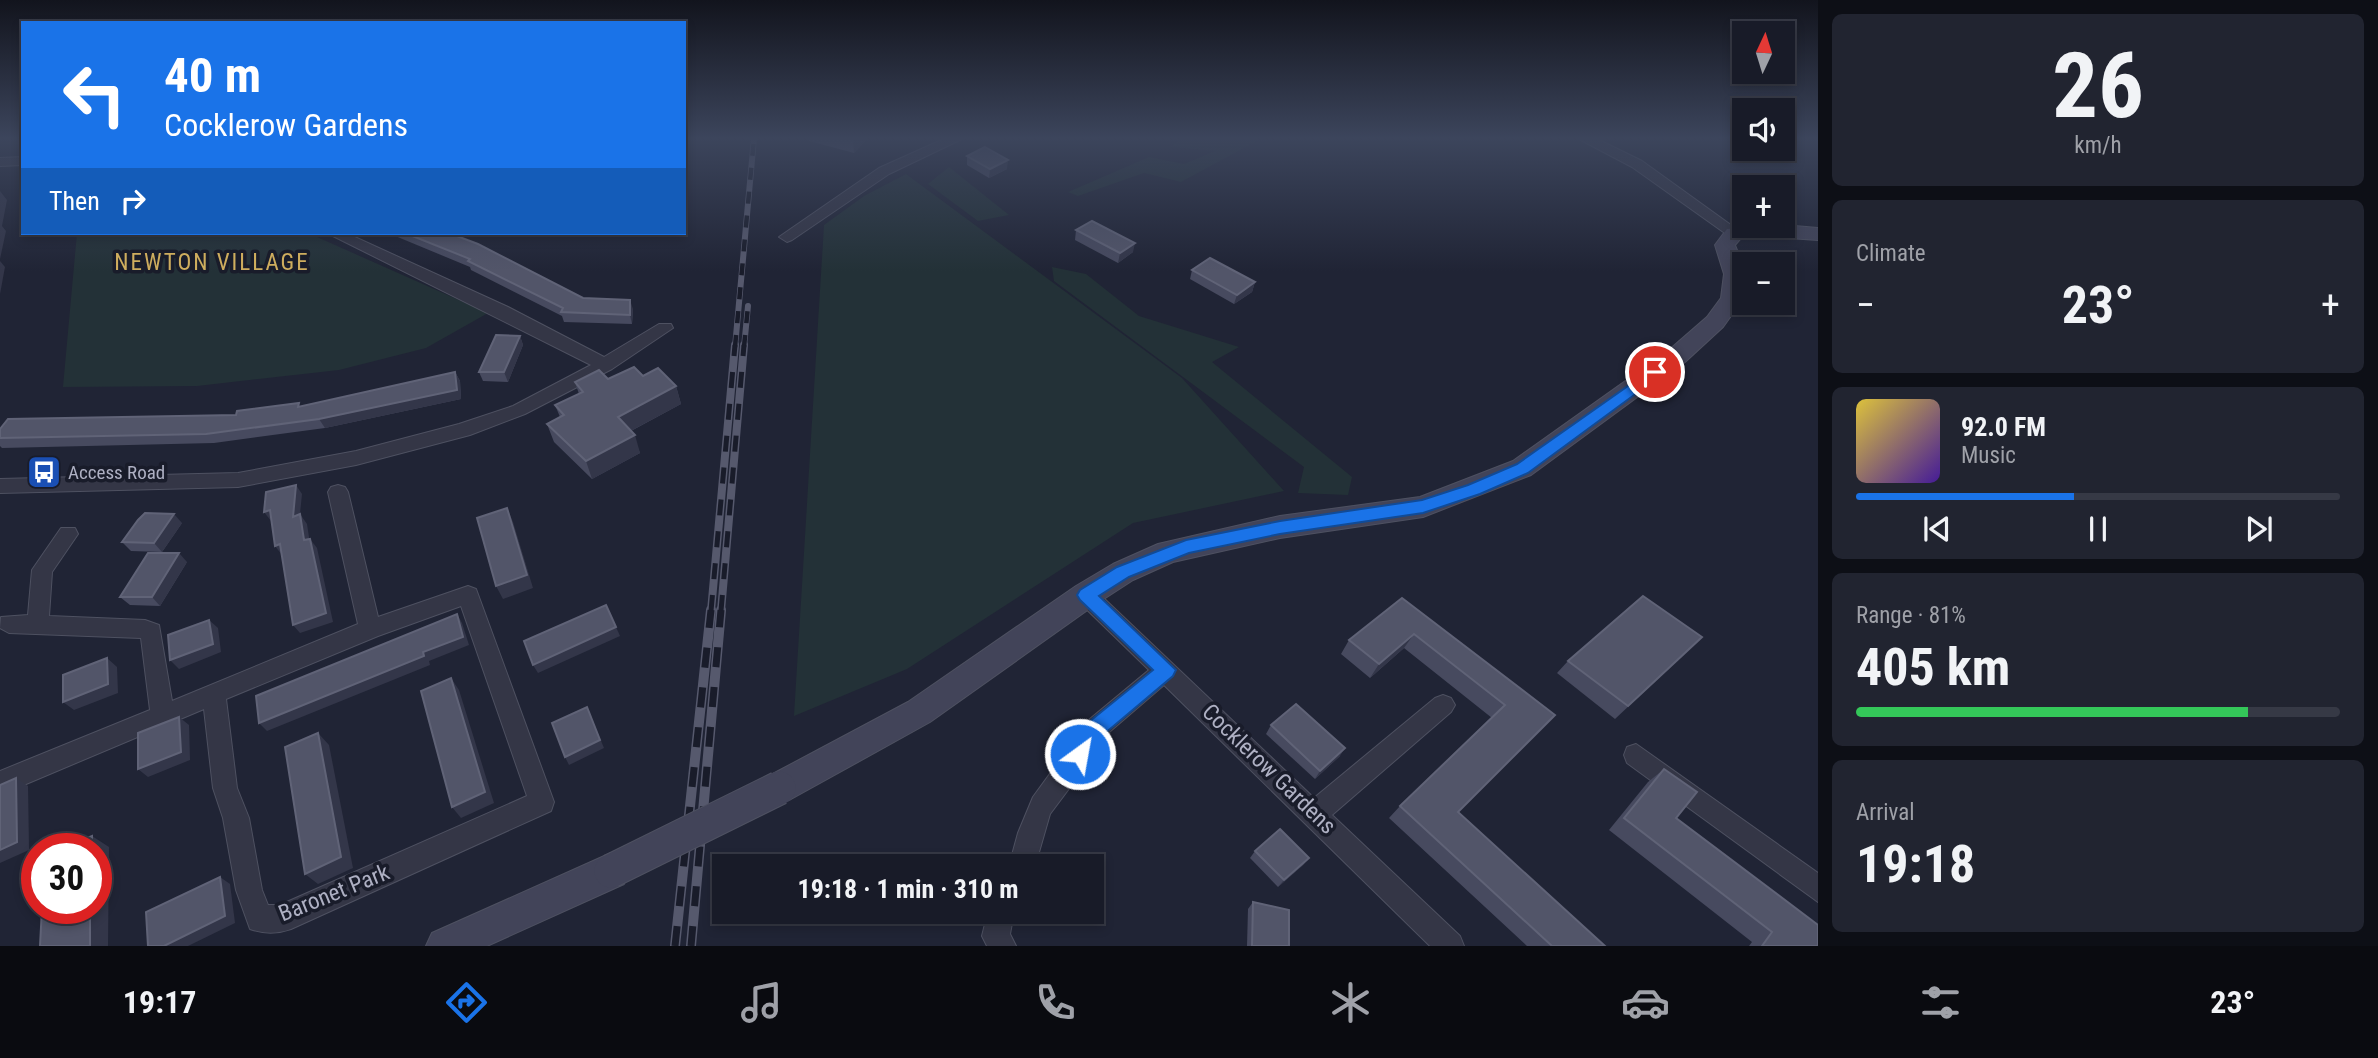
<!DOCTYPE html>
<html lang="en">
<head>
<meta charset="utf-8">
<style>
	:root { --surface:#181b28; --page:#212430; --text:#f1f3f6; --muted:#9fa1a8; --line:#363945; --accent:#1a73e8 }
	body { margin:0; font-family:"Roboto Condensed",sans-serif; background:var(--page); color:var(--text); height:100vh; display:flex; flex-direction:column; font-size:26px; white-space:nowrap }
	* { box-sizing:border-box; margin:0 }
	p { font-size:23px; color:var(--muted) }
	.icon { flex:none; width:38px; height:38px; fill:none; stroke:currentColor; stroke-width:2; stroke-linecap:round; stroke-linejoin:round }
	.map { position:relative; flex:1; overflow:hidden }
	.drawer { display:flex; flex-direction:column; gap:14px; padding:14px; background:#0d0f16; width:560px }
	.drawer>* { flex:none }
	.guide { position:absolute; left:21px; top:21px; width:665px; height:214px; border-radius:0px; box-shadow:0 4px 10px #0003,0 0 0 2px var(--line); background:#1a73e8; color:#fff; overflow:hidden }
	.needle { width:46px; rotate:4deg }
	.buttons { position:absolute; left:1732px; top:21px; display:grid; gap:14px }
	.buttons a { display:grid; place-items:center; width:63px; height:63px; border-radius:0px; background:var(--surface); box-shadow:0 4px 10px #0003,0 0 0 2px var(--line); font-size:35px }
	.speed { position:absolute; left:21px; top:833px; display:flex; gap:14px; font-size:35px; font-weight:700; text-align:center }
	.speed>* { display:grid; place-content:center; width:91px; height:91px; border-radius:50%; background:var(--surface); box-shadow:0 4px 10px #0003,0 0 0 2px var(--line); line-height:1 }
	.speed .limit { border:10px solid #d22; background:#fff; color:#111 }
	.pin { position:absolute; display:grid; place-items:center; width:60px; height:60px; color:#fff; margin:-30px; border:4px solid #fff; border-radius:50%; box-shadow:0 2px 7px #0007 }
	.me { position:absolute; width:77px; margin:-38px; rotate:32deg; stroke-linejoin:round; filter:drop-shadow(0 0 5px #0008) }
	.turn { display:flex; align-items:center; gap:24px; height:147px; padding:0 28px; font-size:32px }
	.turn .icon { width:91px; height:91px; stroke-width:2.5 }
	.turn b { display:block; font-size:49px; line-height:60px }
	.then { display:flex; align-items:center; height:66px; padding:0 28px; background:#0003; gap:14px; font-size:26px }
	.big { font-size:52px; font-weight:700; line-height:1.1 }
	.drawer .tile { flex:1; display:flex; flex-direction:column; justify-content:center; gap:10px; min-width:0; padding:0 24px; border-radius:10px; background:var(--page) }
	.drawer .dial { align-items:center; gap:0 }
	.dial b { font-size:91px; line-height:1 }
	.song { display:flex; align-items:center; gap:21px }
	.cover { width:84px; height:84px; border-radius:10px; background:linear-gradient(135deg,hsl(50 70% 55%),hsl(260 70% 35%)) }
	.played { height:7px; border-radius:4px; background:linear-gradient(90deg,var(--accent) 45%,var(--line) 45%) }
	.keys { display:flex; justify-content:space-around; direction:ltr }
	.heat { display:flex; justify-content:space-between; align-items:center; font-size:38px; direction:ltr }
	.charge { height:10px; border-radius:5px; background:linear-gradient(90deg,#34c759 81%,var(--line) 0) }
	.trip { position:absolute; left:712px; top:854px; width:392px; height:70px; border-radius:0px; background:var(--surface); box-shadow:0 4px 10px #0003,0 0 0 2px var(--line); font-weight:700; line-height:70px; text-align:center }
	.tab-bar { display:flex; height:112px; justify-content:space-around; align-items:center; background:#0a0b10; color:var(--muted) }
	.tab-bar .icon { width:49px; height:49px }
	.tab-bar .active { color:var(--accent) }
	.tab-bar b { font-size:32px; color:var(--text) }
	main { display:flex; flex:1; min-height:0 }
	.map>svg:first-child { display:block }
</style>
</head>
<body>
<main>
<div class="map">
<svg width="1818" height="946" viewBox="0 0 1818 946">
	<rect width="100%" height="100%" fill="#202435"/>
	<g fill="#233137">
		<polygon points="1181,138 1253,138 1255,142 1181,182 1144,173 1078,196 1068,192 1149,157 1184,164 1215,151 1171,147"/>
		<polygon points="949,167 1009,215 978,221 928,184"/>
		<polygon points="906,174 1182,378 1284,491 1133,523 907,669 794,716 824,225 864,196"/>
		<polygon points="77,233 308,233 488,313 426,348 339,370 197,386 63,387"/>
		<polygon points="1052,267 1086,274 1139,316 1239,347 1212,362 1352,477 1348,495 1298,493 1304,467 1054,281"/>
	</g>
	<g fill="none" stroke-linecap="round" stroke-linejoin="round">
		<g stroke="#4e5161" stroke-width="2">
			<g id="street">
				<polygon points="946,138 964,138 889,174 792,240 787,242 779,237 879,168"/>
				<polygon points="1577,138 1595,138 1642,161 1742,233 1734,238 1729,236 1632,167"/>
				<polygon points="23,157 23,165 0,166 0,158"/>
				<polygon points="327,233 346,233 508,307 604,357 659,324 671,324 673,328 612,369 525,414 470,435 356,465 238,487 0,493 0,479 238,473 356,451 459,424 513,406 591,365"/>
				<path d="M 338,485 L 345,487 L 348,492 L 378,617 L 468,586 L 476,589 L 554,802 L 551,811 L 291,929 C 277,934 264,934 250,929 L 236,890 L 223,818 L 213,788 L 204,709 L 0,795 L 0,771 L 150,710 L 141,638 L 9,633 L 0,628 L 1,617 L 28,615 L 32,570 L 61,528 L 75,528 L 78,534 L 52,572 L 49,616 L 145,620 L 159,625 L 172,701 L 358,624 L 328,492 L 331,487 ZM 461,606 L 527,796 L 280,905 L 268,905 L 262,890 L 249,818 L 237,788 L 226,699 L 378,636 Z"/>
				<polygon points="1086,586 1094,589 1314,798 1435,698 1443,695 1451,698 1455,705 1451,712 1332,815 1460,936 1464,946 1430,946 1164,685 1093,746 1089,762 1050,814 1035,866 1009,866 1018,833 1033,797 1068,749 1073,733 1149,670 1078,601 1075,595 1078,589"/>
				<polygon points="1636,744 1818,873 1818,902 1627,763 1624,755 1627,747"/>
				<polygon points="988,912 1014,912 1010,934 1016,946 987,946 982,936"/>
			</g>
		</g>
		<g stroke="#4e5161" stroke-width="2">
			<g id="secondary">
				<polygon points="1783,225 1818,228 1818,240 1759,236 1741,238 1735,245 1745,271 1743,299 1723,327 1685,362 1531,475 1423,517 1280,538 1173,562 1133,580 1096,604 930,722 791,799 779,804 767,799 762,788 767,777 908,702 1076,586 1113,564 1158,544 1280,516 1420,497 1513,461 1669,350 1707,317 1721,298 1724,274 1715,245 1727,229"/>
				<polygon points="611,853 624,858 629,871 624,884 487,946 426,946 432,933"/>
			</g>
		</g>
		<use href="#street" fill="#343646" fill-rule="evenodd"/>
		<use href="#secondary" fill="#424459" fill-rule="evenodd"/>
		<g stroke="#56596d" stroke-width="6">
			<g id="rail-far2">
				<polyline points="735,347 754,138"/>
				<polyline points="744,347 748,306"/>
			</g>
		</g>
		<g stroke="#56596d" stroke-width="8">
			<g id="rail-far1">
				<polyline points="711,611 735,345"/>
				<polyline points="721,611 744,345"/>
			</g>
		</g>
		<g stroke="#56596d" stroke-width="10">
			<g id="rail">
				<polyline points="675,946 711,610"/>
				<polyline points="691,946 721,610"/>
			</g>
		</g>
		<use href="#rail-far2" stroke="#191c2a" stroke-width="4.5" stroke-dasharray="12" stroke-linecap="butt"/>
		<use href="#rail-far1" stroke="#191c2a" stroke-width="5" stroke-dasharray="16" stroke-linecap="butt"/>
		<use href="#rail" stroke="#191c2a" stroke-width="7" stroke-dasharray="20" stroke-linecap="butt"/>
		<g stroke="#4e5161" stroke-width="35" stroke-linecap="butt">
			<polyline id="secondary-bridge" points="611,871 779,788"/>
		</g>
		<use href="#secondary-bridge" stroke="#424459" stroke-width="33"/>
	</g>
	<g fill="#474a5f">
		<polygon points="809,138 868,138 854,153 809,141"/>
		<polygon points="967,156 1007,169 989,178 967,165"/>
		<polygon points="1076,230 1133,252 1118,263 1075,240"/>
		<polygon points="388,233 449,233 583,298 633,309 632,324 564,322 562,316 471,270 470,267"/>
		<polygon points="1192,270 1255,282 1252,292 1234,304 1190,279"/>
		<polygon points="520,336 523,345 508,382 483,381 479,372"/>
		<polygon points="455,372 460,381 461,399 325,428 214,443 2,448 0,446 0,429 236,415 301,406"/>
		<polygon points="643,376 676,386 681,404 631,431 640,453 592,479 554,442 547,424 560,417 555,405 579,394 575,382"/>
		<polygon points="182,523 162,552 131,551 122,542"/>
		<polygon points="187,562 160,606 130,605 120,597"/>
		<polygon points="1402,598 1555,715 1458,812 1605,946 1527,946 1389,818 1400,806 1492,718 1404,648 1370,678 1341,654 1349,640"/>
		<polygon points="1702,637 1615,719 1557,673 1568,661"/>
		<polygon points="1271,725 1340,756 1315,779 1266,734"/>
		<polygon points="1664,769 1676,818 1818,946 1749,946 1752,942 1609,830 1648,782"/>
		<polygon points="1255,851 1309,858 1303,865 1278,887 1250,858"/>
		<polygon points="1253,902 1289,946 1247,946 1248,909"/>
	</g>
	<g fill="#333649">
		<polygon points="854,138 868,138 854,153 853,139"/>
		<polygon points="1008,160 1007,169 989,178 990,169"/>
		<polygon points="0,191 7,200 2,226 6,231 0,259"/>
		<polygon points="1135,243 1133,252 1118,263 1120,253"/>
		<polygon points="0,261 5,267 0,294"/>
		<polygon points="1255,282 1252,292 1234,304 1237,295"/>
		<polygon points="630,300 633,309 632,324 630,315"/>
		<polygon points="520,336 523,345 508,382 504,372"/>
		<polygon points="455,372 460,381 461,399 325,428 319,419"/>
		<polygon points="676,386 681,404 623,435 618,417"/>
		<polygon points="635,435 640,453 592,479 586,461"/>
		<polygon points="296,485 302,494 300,514 307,524 311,550 304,540 293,517"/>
		<polygon points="507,508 513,522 533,588 503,599 496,586"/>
		<polygon points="270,510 277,519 271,521 264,512"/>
		<polygon points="174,514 182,523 162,552 154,543"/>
		<polygon points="310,539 317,548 333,622 300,633 293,625"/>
		<polygon points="280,544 282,555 275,546"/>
		<polygon points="179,553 187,562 160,606 152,597"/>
		<polygon points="457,614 462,623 469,645 429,661 430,665 267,731 259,723 423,652"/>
		<polygon points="209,620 218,628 221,652 179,669 170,660"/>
		<polygon points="616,627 620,636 538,673 533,665"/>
		<polygon points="1414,634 1404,648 1370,678 1379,664"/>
		<polygon points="107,658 117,667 118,693 74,710 63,702"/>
		<polygon points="451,678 459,690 494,803 461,818 452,807"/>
		<polygon points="587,707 604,748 569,765 565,757"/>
		<polygon points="179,717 189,725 190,760 148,777 138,769"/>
		<polygon points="318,733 329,745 353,868 318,884 305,874"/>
		<polygon points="1345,748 1340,756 1315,779 1320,771"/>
		<polygon points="16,778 28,786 29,850 0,863 0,850"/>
		<polygon points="92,836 109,847 108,946 90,946 90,908 96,908 96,849 92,849"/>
		<polygon points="1309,858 1303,865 1278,887 1284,880"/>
		<polygon points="220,877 230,884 235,923 188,946 164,946"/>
	</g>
	<g fill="#525569" stroke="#606377" stroke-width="2">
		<polygon points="985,147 1008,160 990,169 967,156"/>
		<polygon points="1092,221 1135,243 1120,253 1076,230"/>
		<polygon points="405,233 449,233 478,244 583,298 630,300 630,315 561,312 563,308 468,261 470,259"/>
		<polygon points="1210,258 1255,282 1237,295 1192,270"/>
		<polygon points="496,335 520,336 504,372 479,372"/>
		<polygon points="634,367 643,376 658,368 676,386 618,417 635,435 586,461 547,424 564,415 555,405 583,392 575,382 599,370 608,379"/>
		<polygon points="455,372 457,390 319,419 206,434 0,438 0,429 8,419 236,415 237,411 299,403 298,407"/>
		<polygon points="296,485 293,517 300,514 304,540 310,539 326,613 293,625 280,544 275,546 270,510 264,512 266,492"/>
		<polygon points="507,508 527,575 496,586 477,518"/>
		<polygon points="145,513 174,514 154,543 122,542 138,520"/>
		<polygon points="148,553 179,553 152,597 120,597"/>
		<polygon points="1643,596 1702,637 1628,706 1568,661"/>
		<polygon points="1402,598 1555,715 1458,812 1605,946 1552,946 1400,806 1505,705 1414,634 1379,664 1349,640"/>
		<polygon points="606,605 616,627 533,665 524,641"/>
		<polygon points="457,614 463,637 423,652 424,656 259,723 256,696"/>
		<polygon points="209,620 213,644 170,660 168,635"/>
		<polygon points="107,658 108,684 63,702 63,675"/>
		<polygon points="451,678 485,792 452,807 421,691"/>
		<polygon points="1296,704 1345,748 1320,771 1271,725"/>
		<polygon points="587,707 600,740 565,757 552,723"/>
		<polygon points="179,717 181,752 138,769 138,733"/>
		<polygon points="318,733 341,857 305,874 285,747"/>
		<polygon points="1664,769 1697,792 1676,818 1818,925 1818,946 1762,946 1772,932 1624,818"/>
		<polygon points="16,778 17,842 0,850 0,785"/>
		<polygon points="1280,829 1309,858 1284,880 1255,851"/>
		<polygon points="92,836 92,849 61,849"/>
		<polygon points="220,877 225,916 164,946 148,946 146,912"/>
		<polygon points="1253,902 1289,910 1289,946 1252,946"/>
		<polygon points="42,908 90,908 90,946 40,946"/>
	</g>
	<linearGradient id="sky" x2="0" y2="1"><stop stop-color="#12141d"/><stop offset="0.51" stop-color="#3c455c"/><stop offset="1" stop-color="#3c455c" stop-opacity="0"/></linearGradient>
	<rect width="1818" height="271" fill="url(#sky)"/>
	<polygon fill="#1a73e8" stroke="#114b97" stroke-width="2" points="1655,367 1660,369 1660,376 1528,473 1480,494 1423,513 1280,534 1189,553 1129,577 1099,596 1176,670 1173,676 1091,745 1087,761 1080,764 1073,761 1070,754 1074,734 1153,670 1080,600 1077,595 1080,590 1117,567 1186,540 1280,521 1422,500 1468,485 1517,464"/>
	<defs>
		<g id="bus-square" transform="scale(1.75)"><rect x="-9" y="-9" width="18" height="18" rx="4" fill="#1a4fb4" stroke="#191c2a"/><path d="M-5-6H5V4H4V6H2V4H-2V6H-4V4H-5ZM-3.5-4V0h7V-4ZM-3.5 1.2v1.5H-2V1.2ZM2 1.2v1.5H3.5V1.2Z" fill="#fff"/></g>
	</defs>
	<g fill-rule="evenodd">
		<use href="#bus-square" x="44" y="472"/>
	</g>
	<g text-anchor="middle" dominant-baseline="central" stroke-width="7" stroke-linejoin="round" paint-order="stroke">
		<g font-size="19" fill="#aeb0c3" stroke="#191c2a" text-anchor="start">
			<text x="68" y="472">Access Road</text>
		</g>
		<g font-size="23" letter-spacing="2" fill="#cead5e" stroke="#191c2a">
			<text x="212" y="262">NEWTON VILLAGE</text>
		</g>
		<g font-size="23" fill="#aeb0c3" stroke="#191c2a">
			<text transform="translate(1269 769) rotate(44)">Cocklerow Gardens</text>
			<text transform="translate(334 893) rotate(-22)">Baronet Park</text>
		</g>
	</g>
</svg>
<div class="buttons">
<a><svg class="needle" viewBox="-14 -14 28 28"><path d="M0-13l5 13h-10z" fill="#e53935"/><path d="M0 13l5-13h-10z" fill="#9fa1a8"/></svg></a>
<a><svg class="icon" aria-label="sound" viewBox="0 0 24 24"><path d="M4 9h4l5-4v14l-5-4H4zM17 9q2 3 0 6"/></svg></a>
<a>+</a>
<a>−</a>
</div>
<div class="speed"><div class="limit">30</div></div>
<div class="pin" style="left:1655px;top:372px;background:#d93025"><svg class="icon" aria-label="arrive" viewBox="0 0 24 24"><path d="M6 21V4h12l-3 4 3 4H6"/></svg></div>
<svg class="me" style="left:1080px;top:754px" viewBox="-20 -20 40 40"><circle r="17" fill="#1a73e8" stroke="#fff" stroke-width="3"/><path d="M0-11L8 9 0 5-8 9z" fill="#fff"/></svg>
<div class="trip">19:18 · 1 min · 310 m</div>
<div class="guide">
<div class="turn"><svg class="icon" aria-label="left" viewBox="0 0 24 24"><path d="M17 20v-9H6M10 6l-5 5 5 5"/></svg><div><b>40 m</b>Cocklerow Gardens</div></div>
<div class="then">Then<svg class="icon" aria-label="right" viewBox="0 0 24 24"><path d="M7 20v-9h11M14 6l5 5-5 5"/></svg></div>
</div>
</div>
<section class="drawer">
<div class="tile dial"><b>26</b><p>km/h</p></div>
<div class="tile"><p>Climate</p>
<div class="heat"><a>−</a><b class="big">23°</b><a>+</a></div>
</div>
<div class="tile">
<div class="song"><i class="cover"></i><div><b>92.0 FM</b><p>Music</p></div></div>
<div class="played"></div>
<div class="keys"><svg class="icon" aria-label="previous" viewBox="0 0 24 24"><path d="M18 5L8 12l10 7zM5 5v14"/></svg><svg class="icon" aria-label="pause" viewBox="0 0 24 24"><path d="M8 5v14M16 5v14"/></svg><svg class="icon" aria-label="next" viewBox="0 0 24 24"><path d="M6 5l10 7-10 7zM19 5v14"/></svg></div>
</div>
<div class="tile"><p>Range · 81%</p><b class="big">405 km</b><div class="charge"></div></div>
<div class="tile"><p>Arrival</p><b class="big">19:18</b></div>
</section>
</main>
<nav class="tab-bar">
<b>19:17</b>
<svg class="icon active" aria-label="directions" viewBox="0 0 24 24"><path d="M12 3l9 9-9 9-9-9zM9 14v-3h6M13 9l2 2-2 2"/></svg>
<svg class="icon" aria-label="music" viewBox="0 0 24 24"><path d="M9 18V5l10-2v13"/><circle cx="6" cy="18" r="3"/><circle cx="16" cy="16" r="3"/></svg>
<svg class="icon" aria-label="phone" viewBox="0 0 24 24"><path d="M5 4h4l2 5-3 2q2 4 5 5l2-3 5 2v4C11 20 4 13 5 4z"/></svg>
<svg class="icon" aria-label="climate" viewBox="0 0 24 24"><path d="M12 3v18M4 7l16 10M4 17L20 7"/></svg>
<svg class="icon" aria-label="car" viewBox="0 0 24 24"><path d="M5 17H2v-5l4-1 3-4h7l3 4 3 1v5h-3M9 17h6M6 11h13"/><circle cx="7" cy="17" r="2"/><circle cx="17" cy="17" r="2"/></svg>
<svg class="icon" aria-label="filters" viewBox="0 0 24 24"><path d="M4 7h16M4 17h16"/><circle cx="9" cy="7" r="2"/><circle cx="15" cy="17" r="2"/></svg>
<b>23°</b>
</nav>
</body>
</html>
